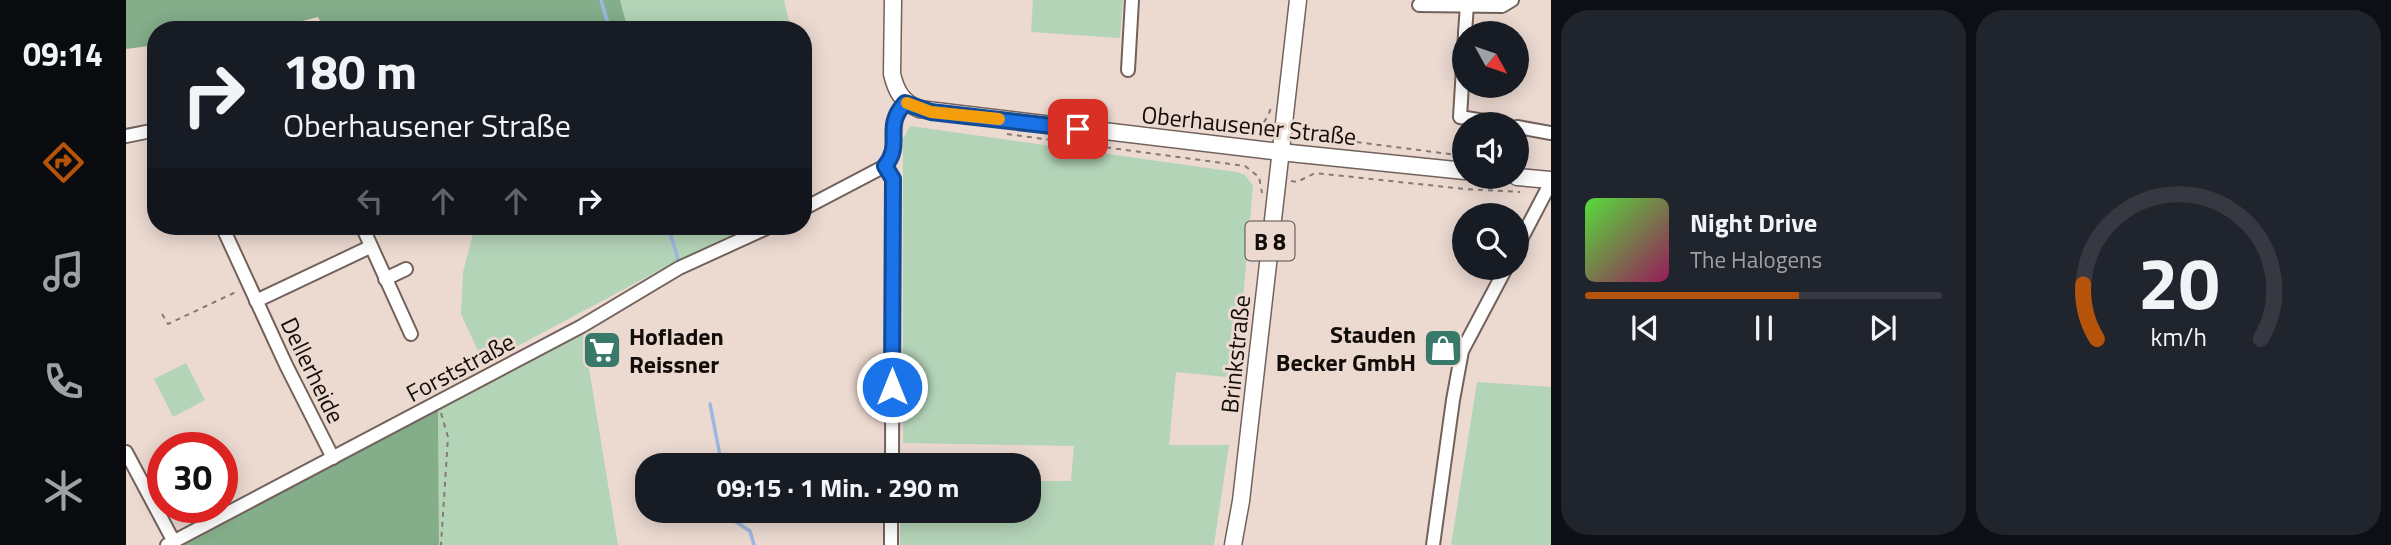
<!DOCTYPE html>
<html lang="de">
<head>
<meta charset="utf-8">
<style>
	:root { --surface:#171b24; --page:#20242c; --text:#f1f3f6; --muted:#9ea1a6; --line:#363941; --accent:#b45309 }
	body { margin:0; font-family:"Titillium Web",sans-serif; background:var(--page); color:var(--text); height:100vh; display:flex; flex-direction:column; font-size:26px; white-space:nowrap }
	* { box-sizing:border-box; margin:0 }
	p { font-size:23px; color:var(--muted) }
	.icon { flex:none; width:38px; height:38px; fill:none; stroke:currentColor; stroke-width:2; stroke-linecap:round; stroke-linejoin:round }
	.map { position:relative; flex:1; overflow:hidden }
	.side { display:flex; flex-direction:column; gap:10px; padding:10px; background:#0d0f14; width:840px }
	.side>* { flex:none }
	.top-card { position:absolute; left:21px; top:21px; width:665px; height:214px; border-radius:28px; box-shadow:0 4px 18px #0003; background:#171b24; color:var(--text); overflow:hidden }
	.needle { width:46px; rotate:130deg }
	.tools { position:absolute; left:1326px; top:21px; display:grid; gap:14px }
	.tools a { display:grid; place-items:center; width:77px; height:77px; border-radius:50%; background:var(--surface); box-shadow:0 4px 18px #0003; font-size:35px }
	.speed { position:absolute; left:21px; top:432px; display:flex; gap:14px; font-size:35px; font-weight:700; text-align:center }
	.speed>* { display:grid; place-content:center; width:91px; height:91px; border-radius:50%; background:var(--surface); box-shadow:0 4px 18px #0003; line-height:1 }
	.speed .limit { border:10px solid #d22; background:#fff; color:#111 }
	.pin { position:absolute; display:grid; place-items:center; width:60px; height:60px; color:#fff; margin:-30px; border-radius:14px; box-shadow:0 4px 10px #0006 }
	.me { position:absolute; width:77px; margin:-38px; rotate:0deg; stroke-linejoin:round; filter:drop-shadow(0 0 5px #0008) }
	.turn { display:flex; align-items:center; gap:24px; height:147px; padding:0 21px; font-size:32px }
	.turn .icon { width:91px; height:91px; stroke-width:2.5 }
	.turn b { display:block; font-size:49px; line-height:60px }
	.lanes { display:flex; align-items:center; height:66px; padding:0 21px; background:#0003; justify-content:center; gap:35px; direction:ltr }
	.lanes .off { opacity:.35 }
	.side .card { flex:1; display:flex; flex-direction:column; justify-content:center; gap:10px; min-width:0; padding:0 24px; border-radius:28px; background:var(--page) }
	.side .dial { align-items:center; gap:0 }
	.dial svg { height:182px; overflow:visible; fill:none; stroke:var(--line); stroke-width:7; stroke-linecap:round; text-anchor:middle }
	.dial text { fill:var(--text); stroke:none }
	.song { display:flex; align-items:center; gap:21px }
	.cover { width:84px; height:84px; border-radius:10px; background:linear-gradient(135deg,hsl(110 70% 55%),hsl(330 70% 35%)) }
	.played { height:7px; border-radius:4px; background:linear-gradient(90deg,var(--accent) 60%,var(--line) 60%) }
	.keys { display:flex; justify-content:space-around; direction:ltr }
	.side .tiles { flex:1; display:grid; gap:10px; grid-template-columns:repeat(2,1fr) }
	.trip { position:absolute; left:509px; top:453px; width:406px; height:70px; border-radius:28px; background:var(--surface); box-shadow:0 4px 18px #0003; font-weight:700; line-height:70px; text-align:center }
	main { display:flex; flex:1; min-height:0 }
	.tabs { display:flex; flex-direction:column; width:126px; justify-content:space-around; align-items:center; background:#090b0e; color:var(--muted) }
	.tabs .icon { width:49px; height:49px }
	.tabs .active { color:var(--accent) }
	.tabs b { font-size:32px; color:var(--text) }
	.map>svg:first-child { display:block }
</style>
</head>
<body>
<main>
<nav class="tabs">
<b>09:14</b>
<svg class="icon active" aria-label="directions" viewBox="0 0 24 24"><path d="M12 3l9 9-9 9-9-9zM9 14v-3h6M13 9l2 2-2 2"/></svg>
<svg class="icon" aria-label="music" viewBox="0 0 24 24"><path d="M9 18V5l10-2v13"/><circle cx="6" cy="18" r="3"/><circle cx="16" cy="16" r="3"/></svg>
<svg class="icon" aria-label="phone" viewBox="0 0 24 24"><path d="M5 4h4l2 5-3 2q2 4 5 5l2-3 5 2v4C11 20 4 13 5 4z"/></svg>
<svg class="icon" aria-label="climate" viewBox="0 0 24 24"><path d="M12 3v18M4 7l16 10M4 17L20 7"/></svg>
</nav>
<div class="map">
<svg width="1425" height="545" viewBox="0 0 1425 545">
	<rect width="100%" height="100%" fill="#ecdad1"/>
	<g fill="#b4d4b8">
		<polygon points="494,0 658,0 665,30 502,30"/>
		<polygon points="907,0 997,0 994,38 905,32"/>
		<polygon points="784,126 1110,172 1119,175 1127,186 1110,378 1050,372 1043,445 1103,445 1088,545 774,545 774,511 903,511 903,481 945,481 948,446 777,443 777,139"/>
		<polygon points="349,226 628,226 551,265 547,263 358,364 335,314 337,272"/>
		<polygon points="457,332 492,545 313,545 312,409"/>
		<polygon points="60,363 79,400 47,417 28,379"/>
		<polygon points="1351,382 1425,387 1425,545 1325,545"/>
	</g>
	<g fill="#84ad8a">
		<polygon points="0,0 494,0 502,30 277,30 272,21 244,30 199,30 192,17 142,30 30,30 30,45 0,49"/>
		<polygon points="312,409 313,545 57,545"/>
	</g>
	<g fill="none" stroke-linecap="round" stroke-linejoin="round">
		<g stroke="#9db7e1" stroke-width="3.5">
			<polyline points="475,0 484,30"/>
			<polyline points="542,226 552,259"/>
			<polyline points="584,404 596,466"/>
			<polyline points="605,511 607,520 624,531 628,545"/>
		</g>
		<g stroke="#72625b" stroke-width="16">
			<g id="minor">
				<polyline points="1293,5 1376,6 1386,0"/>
				<polyline points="1339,33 1341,5"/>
				<polyline points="1339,35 1334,117 1376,124"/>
				<polyline points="1002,70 1006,0"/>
				<polyline points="1391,127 1425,133"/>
				<polyline points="0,136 30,130"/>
				<polyline points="759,166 767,179 766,466"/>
				<path d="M 677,209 L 759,166 C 778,143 756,128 779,103"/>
				<polyline points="96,226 160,365 207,458"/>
				<polyline points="236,226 285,334"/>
				<polyline points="1391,247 1425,182"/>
				<polyline points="259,279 280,269"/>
				<polyline points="130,301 244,247"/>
				<polyline points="0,452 48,542"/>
				<polyline points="41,545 456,326 553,268 645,226"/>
				<polyline points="765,545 765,511"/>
				<polyline points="1307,545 1327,400 1336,351 1380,268"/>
			</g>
		</g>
		<g stroke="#72625b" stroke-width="19">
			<g id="major">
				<path d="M 767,0 L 766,74 C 770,91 776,102 793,109 L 1154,152 L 1339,171"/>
				<polyline points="1391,177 1425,180"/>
				<polyline points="1107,545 1115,501 1172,0"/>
			</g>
		</g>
		<g stroke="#867a74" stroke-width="2" stroke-dasharray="5 5" stroke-linecap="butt">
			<polyline points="1171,129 1179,129 1191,137"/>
			<polyline points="881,134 1119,166 1133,177 1136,193"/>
			<path d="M 1122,134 C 1136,128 1141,120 1146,105"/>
			<polyline points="1191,137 1339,156"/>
			<polyline points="1165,181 1171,182 1189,173 1339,189 1394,192"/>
			<polyline points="36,314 42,324 112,291"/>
			<polyline points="315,413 322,437 315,545"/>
		</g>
		<use href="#minor" stroke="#fff" stroke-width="12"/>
		<use href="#major" stroke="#fff" stroke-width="16"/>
	</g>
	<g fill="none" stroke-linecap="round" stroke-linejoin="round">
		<g stroke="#114b97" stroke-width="18">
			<path id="route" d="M 766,387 L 767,179 L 759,166 C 778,143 756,128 779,103 L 805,112 L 952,129"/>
		</g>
		<use href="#route" stroke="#1a73e8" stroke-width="12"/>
		<polyline stroke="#f59e0b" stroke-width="12" points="781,103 805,112 873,119"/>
	</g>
	<defs>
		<g id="shop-square" transform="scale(2.0125)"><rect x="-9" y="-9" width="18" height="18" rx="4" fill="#387969" stroke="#ecdad1"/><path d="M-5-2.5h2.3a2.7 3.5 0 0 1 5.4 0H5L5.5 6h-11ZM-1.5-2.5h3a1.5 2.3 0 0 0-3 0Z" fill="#fff"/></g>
		<g id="supermarket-square" transform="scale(2.0125)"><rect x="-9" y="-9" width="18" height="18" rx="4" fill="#387969" stroke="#ecdad1"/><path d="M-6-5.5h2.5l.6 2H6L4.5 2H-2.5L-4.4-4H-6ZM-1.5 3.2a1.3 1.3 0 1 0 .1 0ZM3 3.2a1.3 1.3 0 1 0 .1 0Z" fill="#fff"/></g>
	</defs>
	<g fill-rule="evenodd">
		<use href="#shop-square" x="1317" y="348"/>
		<use href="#supermarket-square" x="476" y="350"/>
	</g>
	<g text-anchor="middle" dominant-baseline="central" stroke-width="6" stroke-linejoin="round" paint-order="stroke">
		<rect fill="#ecdad1" stroke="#544a46" stroke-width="2" x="1119.5" y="221.5" width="49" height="39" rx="5"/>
		<g font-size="23" font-weight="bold" fill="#130d0a">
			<text x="1144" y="241">B 8</text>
		</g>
		<g font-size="24" fill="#130d0a" stroke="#ecdad1">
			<text transform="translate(1123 125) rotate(6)">Oberhausener Straße</text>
			<text transform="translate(1109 354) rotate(-84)">Brinkstraße</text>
			<text transform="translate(334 367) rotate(-28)">Forststraße</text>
			<text transform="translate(187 370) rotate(64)">Dellerheide</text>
		</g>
		<g font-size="24" font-weight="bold" fill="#130d0a" stroke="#ecdad1" text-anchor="end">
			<text x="1290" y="334">Stauden<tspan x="1290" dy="28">Becker GmbH</tspan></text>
			<text x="503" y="336" text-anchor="start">Hofladen<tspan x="503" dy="28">Reissner</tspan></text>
		</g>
	</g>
</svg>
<div class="tools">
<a><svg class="needle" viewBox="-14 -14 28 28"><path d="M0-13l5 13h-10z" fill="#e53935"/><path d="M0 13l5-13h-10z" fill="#9ea1a6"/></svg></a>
<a><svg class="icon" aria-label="sound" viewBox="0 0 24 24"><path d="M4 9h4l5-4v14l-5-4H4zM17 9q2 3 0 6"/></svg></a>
<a><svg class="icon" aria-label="search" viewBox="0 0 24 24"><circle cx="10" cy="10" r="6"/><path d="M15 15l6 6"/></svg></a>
</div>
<div class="speed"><div class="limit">30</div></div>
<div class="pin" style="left:952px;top:129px;background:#d93025"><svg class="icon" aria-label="arrive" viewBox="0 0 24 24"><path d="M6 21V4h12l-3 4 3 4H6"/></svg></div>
<svg class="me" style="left:766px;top:387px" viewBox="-20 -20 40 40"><circle r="17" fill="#1a73e8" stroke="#fff" stroke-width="3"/><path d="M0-11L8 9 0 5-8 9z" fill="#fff"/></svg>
<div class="trip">09:15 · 1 Min. · 290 m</div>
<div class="top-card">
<div class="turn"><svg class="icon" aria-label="right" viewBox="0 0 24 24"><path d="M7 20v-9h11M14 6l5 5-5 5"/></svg><div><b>180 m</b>Oberhausener Straße</div></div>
<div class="lanes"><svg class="icon off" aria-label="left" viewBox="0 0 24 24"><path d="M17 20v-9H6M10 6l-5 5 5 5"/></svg><svg class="icon off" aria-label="ahead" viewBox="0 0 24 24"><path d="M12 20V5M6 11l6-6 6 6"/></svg><svg class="icon off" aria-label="ahead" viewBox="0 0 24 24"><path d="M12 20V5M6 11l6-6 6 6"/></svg><svg class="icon" aria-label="right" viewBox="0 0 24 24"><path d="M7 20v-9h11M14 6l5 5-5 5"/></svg></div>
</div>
</div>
<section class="side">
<div class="tiles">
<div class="card">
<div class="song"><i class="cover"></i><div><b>Night Drive</b><p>The Halogens</p></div></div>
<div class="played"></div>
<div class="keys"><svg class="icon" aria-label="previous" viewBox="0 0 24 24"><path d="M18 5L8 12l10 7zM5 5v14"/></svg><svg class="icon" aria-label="pause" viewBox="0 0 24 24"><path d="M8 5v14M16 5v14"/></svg><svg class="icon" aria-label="next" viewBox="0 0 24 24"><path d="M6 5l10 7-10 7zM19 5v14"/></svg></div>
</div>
<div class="card dial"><svg viewBox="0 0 100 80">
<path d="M14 69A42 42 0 1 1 86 69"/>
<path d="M14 69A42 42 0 0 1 8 45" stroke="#b45309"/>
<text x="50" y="56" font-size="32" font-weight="700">20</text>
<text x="50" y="72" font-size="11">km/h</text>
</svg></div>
</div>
</section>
</main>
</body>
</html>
